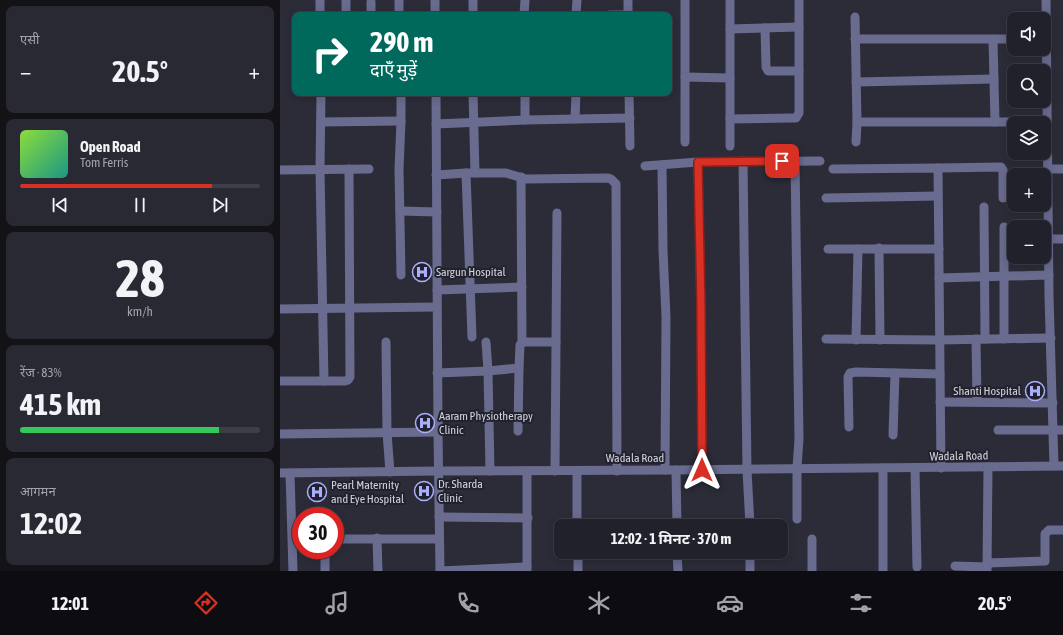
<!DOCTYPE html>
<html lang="hi">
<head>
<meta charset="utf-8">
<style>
	:root { --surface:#20212a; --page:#282932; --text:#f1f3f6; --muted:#a2a3a8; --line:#3d3e47; --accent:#d93025 }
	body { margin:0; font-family:"Asap Condensed","Noto Sans Devanagari",sans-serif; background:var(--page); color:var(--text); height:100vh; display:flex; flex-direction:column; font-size:15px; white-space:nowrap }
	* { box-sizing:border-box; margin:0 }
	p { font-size:13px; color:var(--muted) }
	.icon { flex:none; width:22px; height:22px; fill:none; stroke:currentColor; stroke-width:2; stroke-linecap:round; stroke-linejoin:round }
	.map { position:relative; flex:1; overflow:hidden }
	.sheet { display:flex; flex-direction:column; gap:6px; padding:6px; background:#121217; width:280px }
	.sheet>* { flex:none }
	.top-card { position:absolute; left:12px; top:12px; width:380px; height:84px; border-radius:8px; box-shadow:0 2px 10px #0003,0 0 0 1px var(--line); background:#00695c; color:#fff; overflow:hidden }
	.fabs { position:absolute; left:727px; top:12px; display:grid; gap:8px }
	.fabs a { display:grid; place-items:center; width:44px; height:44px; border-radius:8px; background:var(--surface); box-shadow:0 2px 10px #0003,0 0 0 1px var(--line); font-size:20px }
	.speed { position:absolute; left:12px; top:507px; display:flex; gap:8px; font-size:20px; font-weight:700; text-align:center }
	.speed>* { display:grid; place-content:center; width:52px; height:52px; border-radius:50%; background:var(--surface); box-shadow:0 2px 10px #0003,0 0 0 1px var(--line); line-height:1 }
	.speed .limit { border:6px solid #d22; background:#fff; color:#111 }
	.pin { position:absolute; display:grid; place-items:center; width:34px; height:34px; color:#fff; margin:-17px; border-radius:8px; box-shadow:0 2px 6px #0006 }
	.me { position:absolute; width:44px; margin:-22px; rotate:0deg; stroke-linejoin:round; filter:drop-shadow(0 0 3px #0008) }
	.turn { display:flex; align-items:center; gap:14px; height:84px; padding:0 12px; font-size:18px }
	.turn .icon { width:52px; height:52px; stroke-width:2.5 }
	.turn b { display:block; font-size:28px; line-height:34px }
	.big { font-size:30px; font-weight:700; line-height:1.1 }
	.sheet .tile { flex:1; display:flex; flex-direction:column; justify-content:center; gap:6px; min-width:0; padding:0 14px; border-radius:8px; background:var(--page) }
	.sheet .dial { align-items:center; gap:0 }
	.dial b { font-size:52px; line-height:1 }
	.song { display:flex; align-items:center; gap:12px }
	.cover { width:48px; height:48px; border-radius:6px; background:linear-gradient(135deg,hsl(90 70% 55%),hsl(170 70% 35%)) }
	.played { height:4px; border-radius:2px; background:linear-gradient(90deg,var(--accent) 80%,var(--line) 80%) }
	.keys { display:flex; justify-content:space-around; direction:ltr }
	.heat { display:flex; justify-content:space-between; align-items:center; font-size:22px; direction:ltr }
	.charge { height:6px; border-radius:3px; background:linear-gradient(90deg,#34c759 83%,var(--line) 0) }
	.trip { position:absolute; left:274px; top:519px; width:234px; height:40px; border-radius:8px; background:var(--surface); box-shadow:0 2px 10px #0003,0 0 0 1px var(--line); font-weight:700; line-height:40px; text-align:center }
	.dock { display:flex; height:64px; justify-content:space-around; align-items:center; background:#0d0d11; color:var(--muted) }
	.dock .icon { width:28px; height:28px }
	.dock .on { color:var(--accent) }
	.dock b { font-size:18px; color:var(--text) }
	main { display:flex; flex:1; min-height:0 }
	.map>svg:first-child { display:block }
</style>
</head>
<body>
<main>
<section class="sheet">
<div class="tile"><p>एसी</p>
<div class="heat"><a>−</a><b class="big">20.5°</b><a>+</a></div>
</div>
<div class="tile">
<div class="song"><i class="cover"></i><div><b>Open Road</b><p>Tom Ferris</p></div></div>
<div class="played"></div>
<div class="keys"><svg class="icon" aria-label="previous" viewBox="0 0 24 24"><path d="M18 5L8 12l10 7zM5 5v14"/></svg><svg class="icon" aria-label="pause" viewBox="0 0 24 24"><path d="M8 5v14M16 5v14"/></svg><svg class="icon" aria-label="next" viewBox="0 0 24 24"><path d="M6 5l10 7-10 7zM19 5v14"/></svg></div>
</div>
<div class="tile dial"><b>28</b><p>km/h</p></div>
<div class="tile"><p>रेंज · 83%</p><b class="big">415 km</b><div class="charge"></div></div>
<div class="tile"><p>आगमन</p><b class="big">12:02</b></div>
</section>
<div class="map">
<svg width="783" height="571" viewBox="0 0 783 571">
	<rect width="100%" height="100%" fill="#2b2c38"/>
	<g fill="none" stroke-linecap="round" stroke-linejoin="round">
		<g stroke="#696b8f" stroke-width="9">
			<polyline points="40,0 40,15"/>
			<polyline points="119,0 119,15"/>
			<polyline points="405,0 405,142"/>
			<polyline points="450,0 450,146"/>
			<polyline points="766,0 769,296 774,466"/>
			<polyline points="66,15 66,0"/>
			<polyline points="91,15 91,2"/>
			<polyline points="155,15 155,0"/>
			<polyline points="193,15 193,0"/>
			<polyline points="244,15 245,0"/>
			<polyline points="296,15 297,0"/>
			<polyline points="330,15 348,15"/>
			<polyline points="348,15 348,0"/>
			<polyline points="575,17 577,122 576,142"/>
			<polyline points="485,28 486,67 488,71 519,71"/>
			<polyline points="450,29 519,27"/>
			<polyline points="575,39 734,39"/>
			<polyline points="713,40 715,122"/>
			<polyline points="405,77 450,78"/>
			<polyline points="576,82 714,79"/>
			<polyline points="41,93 40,170 44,381"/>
			<polyline points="121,93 121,121 119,169 121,275"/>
			<polyline points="156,93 158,432 160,571"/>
			<polyline points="193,93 195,173"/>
			<polyline points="245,93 245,120"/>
			<polyline points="349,93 350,146"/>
			<polyline points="295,119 296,93"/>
			<polyline points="450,119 511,118 516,118 519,113 519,0"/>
			<polyline points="41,122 121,121"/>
			<polyline points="577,122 767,122"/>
			<polyline points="156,124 245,120 350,118"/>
			<polyline points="463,161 467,470 470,526"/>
			<polyline points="515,161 519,439 517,468 517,519"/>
			<polyline points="418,162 421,307 422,470"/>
			<polyline points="382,165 383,250 386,317 385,470"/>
			<polyline points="365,166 418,162 540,161"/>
			<polyline points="658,168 721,167 723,170 723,198"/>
			<polyline points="553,169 658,168 661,468"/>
			<polyline points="768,169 783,169"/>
			<polyline points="0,170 89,169"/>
			<polyline points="186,173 192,337"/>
			<polyline points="156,175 186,173 226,173 246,179 328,178 331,179 336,184 337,471"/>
			<polyline points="241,177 242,343"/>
			<polyline points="546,198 658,196"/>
			<polyline points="704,207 705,339"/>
			<polyline points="120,211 157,212"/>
			<polyline points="724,227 724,339"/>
			<polyline points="769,239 783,239"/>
			<polyline points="599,248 600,340"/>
			<polyline points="548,249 659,249"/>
			<polyline points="659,278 769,275"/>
			<polyline points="157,290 242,287"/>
			<polyline points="0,309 157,307"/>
			<polyline points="546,339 659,340 771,338"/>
			<polyline points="696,339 697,402"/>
			<polyline points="576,340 578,249"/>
			<polyline points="106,342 107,433 110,472"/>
			<polyline points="206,342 208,371 210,471"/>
			<polyline points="157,373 208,371 239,368"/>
			<polyline points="0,381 65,381 68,380 70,377 69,169"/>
			<polyline points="660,402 773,403"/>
			<polyline points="569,427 568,377 570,373 576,372 660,374"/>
			<polyline points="718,430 783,430"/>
			<polyline points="238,431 239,368 240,345 242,343 245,342 276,342"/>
			<polyline points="0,434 158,432"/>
			<polyline points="613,435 615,373"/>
			<polyline points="603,468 603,571"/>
			<polyline points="635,468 637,567"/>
			<polyline points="396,470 397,526"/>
			<polyline points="247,471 247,571"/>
			<polyline points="275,471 277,213"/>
			<polyline points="297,471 297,526"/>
			<polyline points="0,473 158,471 396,470 783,466"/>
			<polyline points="10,473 13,571"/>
			<polyline points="159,517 248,518"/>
			<polyline points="97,538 98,571"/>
			<polyline points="55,539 159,539"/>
			<polyline points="532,539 532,571"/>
			<polyline points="45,550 45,571"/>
			<polyline points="298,552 298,571"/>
			<polyline points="397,552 398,571"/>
			<polyline points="470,552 470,571"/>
			<polyline points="707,563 765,561 765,534 769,530 783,530"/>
			<polyline points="675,566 707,567"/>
			<polyline points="160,571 247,567"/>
			<polyline points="707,571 708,467"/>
		</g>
	</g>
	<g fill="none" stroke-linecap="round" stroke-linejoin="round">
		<g stroke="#8d1f18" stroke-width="10">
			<polyline id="route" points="422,470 421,307 418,162 502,161"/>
		</g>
		<use href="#route" stroke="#d93025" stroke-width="7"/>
	</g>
	<defs>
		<g id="hospital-ring" transform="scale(1)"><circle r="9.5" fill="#21222e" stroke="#abaffb" stroke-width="1.5"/><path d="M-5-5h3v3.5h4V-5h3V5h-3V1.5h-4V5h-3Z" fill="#abaffb"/></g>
	</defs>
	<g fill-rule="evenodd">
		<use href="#hospital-ring" x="142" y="272"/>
		<use href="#hospital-ring" x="755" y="391"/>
		<use href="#hospital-ring" x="145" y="423"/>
		<use href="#hospital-ring" x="144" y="491"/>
		<use href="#hospital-ring" x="37" y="492"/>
	</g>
	<g text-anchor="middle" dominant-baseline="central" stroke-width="4" stroke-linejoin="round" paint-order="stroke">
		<g font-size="12" fill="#d1d2da" stroke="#21222e" text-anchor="start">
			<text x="156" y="272">Sargun Hospital</text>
			<text x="741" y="391" text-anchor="end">Shanti Hospital</text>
			<text x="159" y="416">Aaram Physiotherapy<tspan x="159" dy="14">Clinic</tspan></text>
			<text x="158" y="484">Dr. Sharda<tspan x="158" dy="14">Clinic</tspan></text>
			<text x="51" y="485">Pearl Maternity<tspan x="51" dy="14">and Eye Hospital</tspan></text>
		</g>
		<g font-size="12" fill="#d1d2da" stroke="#21222e">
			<text transform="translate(679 456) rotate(-1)">Wadala Road</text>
			<text x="355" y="458">Wadala Road</text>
		</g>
	</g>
</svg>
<div class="fabs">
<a><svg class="icon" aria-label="sound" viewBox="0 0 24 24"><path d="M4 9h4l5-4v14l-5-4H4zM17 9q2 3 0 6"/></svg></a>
<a><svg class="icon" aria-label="search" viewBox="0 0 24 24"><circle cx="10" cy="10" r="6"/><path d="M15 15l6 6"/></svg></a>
<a><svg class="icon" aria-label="layers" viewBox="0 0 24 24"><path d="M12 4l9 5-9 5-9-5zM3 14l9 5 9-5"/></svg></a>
<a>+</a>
<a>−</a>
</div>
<div class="speed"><div class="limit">30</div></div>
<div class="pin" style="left:502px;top:161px;background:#d93025"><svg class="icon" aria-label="arrive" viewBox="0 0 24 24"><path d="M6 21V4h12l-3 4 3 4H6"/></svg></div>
<svg class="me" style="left:422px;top:470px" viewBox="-20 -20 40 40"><path d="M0-17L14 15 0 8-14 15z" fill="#d93025" stroke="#fff" stroke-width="4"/></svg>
<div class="trip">12:02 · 1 मिनट · 370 m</div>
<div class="top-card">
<div class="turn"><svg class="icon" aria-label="right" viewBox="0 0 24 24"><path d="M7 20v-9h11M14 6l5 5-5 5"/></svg><div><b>290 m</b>दाएँ मुड़ें</div></div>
</div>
</div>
</main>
<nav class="dock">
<b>12:01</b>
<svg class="icon on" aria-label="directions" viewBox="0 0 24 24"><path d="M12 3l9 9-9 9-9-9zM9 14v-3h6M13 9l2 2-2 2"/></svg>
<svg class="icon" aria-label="music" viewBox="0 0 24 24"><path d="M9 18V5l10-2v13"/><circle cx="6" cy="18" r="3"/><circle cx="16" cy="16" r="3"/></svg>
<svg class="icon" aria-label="phone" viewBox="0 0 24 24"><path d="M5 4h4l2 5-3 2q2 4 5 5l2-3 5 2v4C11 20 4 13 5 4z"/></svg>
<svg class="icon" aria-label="climate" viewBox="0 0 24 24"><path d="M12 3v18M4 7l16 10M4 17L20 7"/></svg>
<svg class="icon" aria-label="car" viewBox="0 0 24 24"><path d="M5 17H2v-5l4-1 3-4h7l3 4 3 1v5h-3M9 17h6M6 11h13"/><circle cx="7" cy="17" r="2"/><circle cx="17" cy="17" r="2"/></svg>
<svg class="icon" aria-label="filters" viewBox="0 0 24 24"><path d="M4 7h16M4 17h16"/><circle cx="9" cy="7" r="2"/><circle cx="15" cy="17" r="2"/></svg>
<b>20.5°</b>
</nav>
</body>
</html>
